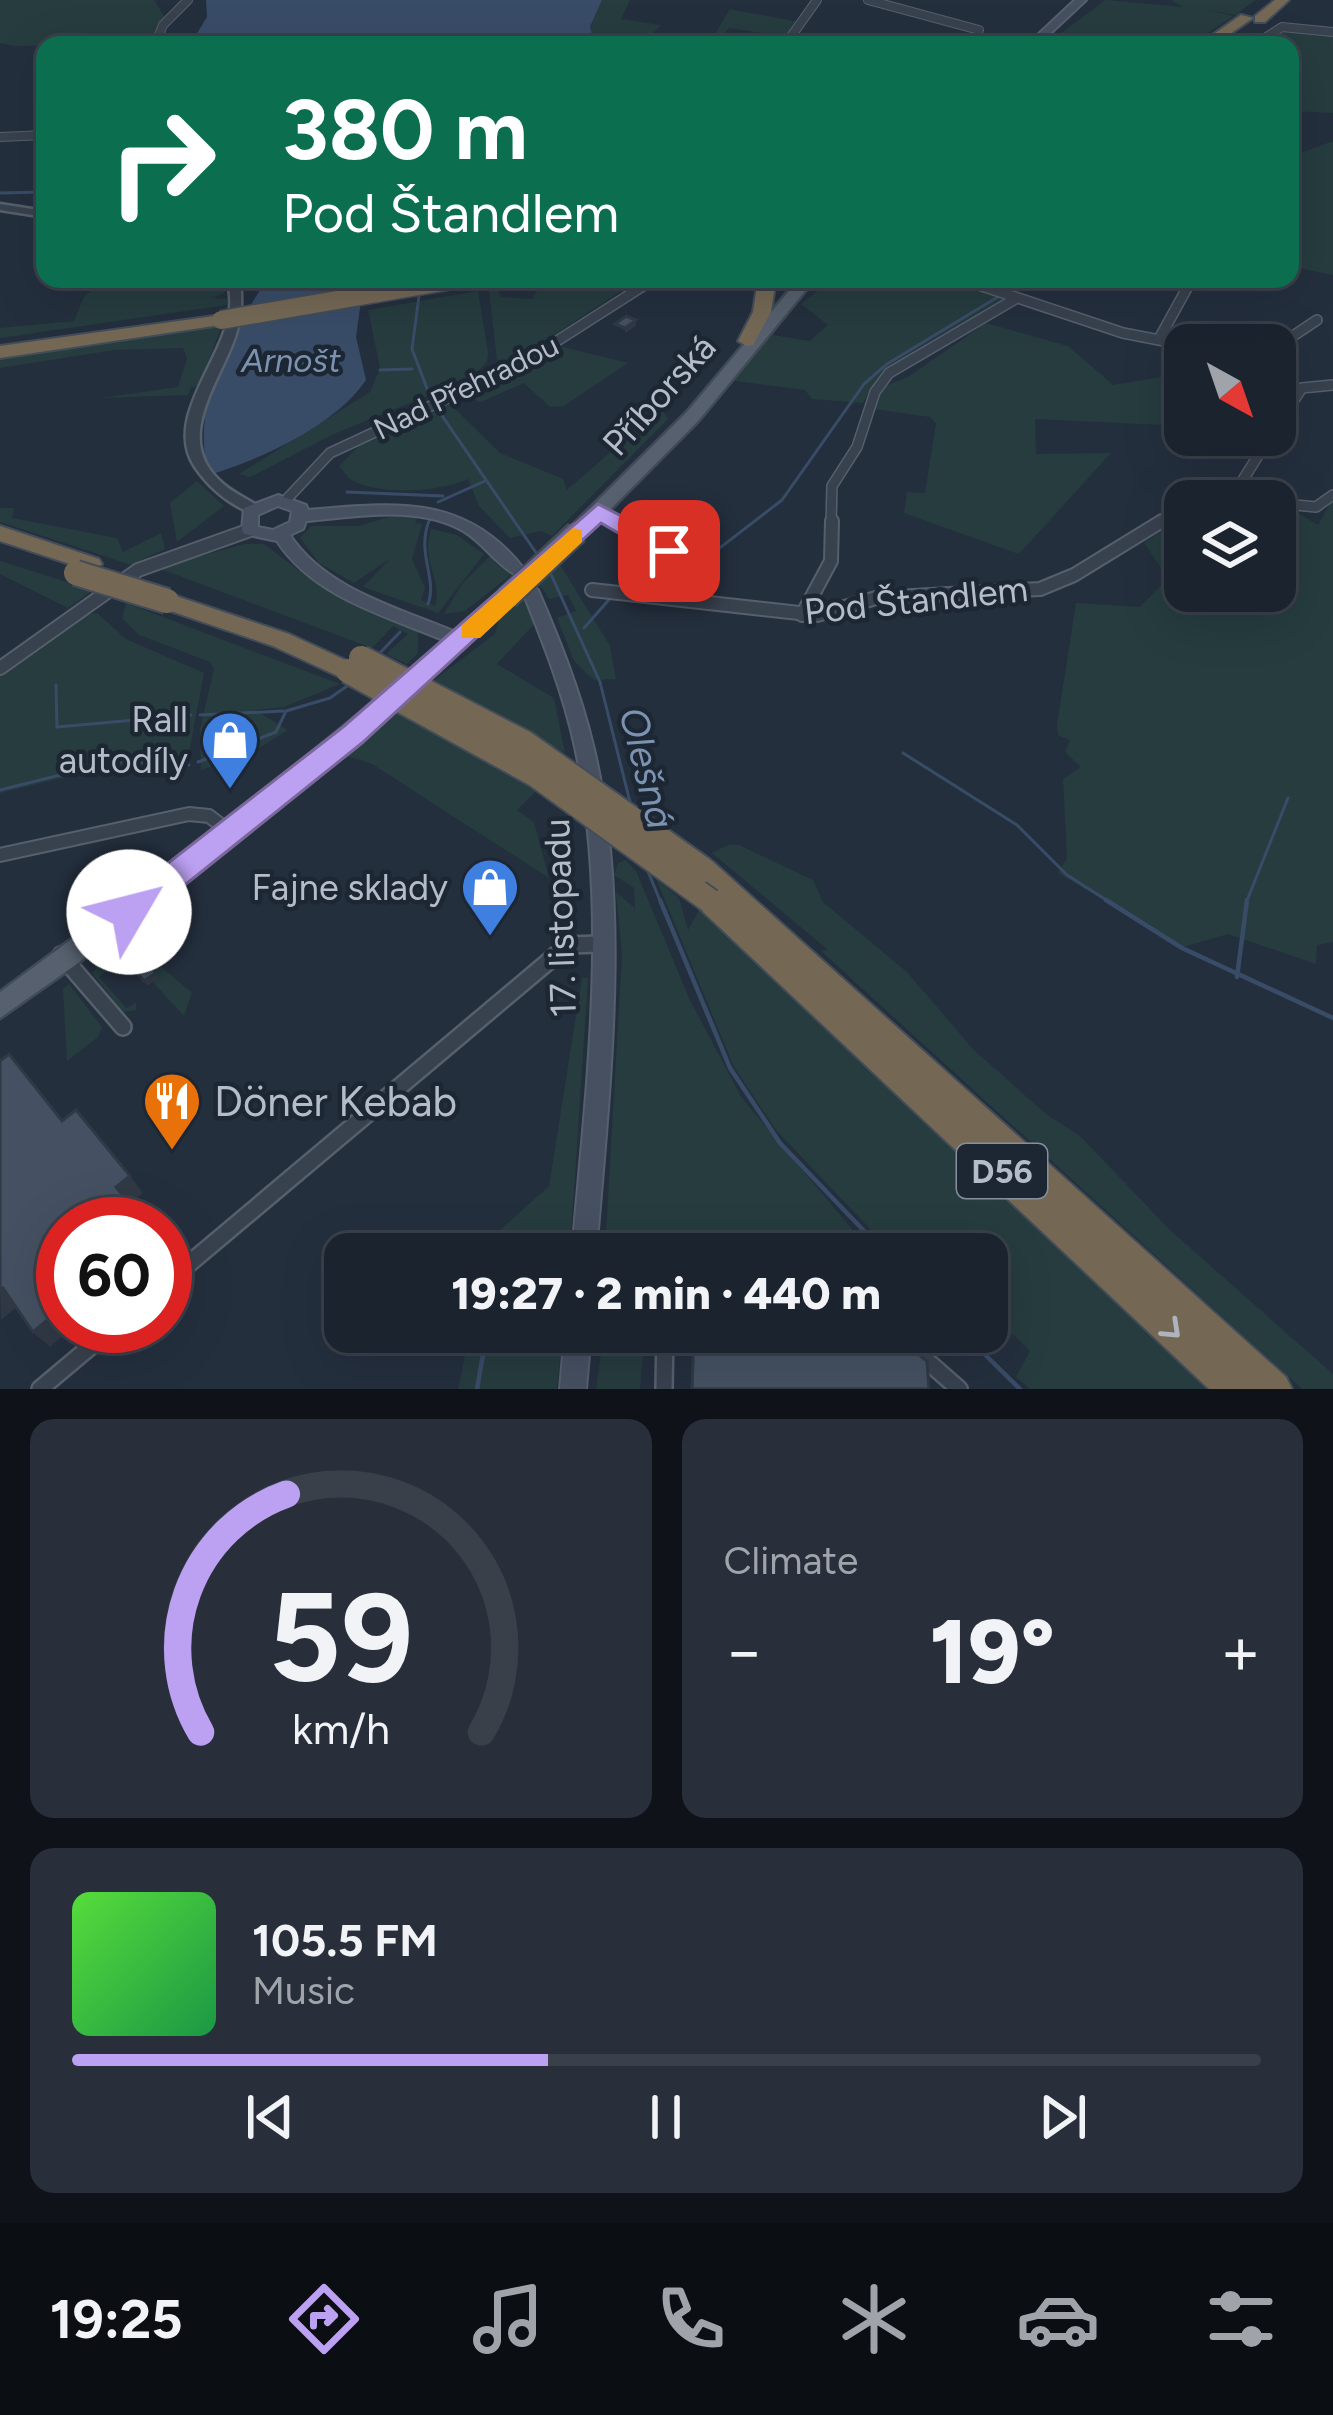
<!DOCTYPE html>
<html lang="en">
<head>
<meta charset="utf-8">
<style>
	:root { --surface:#1b232e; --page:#282f3a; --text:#f1f3f6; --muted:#a0a4aa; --line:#39404a; --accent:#bca0f2 }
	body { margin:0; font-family:Figtree,sans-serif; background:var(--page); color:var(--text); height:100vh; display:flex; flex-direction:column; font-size:45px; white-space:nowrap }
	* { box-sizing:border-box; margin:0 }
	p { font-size:39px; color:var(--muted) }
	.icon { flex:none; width:66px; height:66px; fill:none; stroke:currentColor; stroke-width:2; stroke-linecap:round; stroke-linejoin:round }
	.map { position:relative; height:1389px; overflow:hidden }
	.sheet { display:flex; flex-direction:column; gap:30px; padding:30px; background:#0f1319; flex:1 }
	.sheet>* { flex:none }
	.guide { position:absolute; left:36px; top:36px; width:1263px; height:252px; border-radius:24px; box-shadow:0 12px 48px #0002,0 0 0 3px var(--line); background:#0b6e4f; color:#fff; overflow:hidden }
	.needle { width:78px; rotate:140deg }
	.controls { position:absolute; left:1164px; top:324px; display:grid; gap:24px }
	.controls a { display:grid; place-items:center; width:132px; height:132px; border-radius:24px; background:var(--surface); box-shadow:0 12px 48px #0002,0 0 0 3px var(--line); font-size:60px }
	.speed { position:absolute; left:36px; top:1197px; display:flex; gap:24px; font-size:60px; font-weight:700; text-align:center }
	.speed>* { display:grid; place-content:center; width:156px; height:156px; border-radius:50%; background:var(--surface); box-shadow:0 12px 48px #0002,0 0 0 3px var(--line); line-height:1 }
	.speed .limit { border:18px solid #d22; background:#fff; color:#111 }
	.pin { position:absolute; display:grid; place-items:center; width:102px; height:102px; color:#fff; margin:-51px; border-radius:24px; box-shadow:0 6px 18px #0006 }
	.me { position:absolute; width:132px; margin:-66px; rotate:53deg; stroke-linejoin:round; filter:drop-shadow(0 0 9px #0008) }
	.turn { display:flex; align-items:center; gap:42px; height:252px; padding:0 48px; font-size:54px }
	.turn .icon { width:156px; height:156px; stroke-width:2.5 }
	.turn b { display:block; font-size:84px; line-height:102px }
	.big { font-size:90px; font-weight:800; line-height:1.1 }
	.sheet .card { flex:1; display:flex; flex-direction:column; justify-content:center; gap:18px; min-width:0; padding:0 42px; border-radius:24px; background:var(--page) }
	.sheet .dial { align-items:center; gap:0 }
	.dial svg { height:312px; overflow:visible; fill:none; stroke:var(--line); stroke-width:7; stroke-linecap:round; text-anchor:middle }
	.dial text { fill:var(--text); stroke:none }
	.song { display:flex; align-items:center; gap:36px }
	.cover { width:144px; height:144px; border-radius:18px; background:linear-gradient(135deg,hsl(110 70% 55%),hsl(140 70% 35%)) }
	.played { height:12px; border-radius:6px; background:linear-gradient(90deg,var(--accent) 40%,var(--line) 40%) }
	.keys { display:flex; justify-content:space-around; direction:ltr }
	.heat { display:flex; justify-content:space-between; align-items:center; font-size:66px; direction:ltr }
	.sheet .tiles { flex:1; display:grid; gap:30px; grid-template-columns:1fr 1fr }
	.card:last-child { grid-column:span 2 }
	.trip { position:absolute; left:324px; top:1233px; width:684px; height:120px; border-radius:24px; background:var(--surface); box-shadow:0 12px 48px #0002,0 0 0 3px var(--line); font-weight:800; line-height:120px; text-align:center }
	.tabs { display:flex; height:192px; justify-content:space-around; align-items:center; background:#0b0e12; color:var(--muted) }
	.tabs .icon { width:84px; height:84px }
	.tabs .on { color:var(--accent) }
	.tabs b { font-size:54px; color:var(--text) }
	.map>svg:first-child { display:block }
</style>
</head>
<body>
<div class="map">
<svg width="1333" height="1389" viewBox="0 0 1333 1389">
	<rect width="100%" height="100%" fill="#242f3e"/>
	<g fill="#263c3f">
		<polygon points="0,0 154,0 166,19 155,40 141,42 145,45 14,46 0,43"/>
		<polygon points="602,0 630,0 621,19 661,25 642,45 595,45 590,28"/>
		<polygon points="1105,0 1183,7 1171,0 1255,0 1236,15 1203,9 1234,16 1189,45 1046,45"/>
		<polygon points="730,9 798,22 788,37 729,28 716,45 648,45 655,37 715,34"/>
		<polygon points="1289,28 1333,34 1333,113 1290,111 1290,45 1265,45"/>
		<polygon points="1333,141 1333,275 1290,266 1290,157"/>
		<polygon points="106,279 222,279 225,293 212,298 227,299 227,305 0,338 0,328 74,321 84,297"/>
		<polygon points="518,279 498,288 500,297 532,299 544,279 640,279 498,371 488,280"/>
		<path d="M 823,279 L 956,279 L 1002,297 L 1002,303 C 954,330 889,353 863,403 L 812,399 L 805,390 L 728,380 L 767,334 L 810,341 L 828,325 L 801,304 L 825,285 Z"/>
		<polygon points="478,291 488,352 487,362 471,378 334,434 250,477 239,474 370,392 380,368 368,310"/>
		<polygon points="986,323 1068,346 1113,385 1185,373 1185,426 1035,419 1036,454 1111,453 1019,554 904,513 907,492 925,493 936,424 930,417 874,409 883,387 908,377"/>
		<polygon points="222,325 199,386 191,387 188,395 100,398 178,387 187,358 183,348 114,350 0,368 0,358"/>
		<polygon points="563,347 628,363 564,406 550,407 524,383 481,402 472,399 470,395"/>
		<path d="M 450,404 L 500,453 L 563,479 L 567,490 L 661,408 L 668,419 L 552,536 L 541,531 L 510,538 L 479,506 L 468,479 C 441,492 378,496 352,480 C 346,477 344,470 339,466 L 360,445 Z"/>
		<polygon points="197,481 224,506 177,542 170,503"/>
		<polygon points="1333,499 1333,942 1317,945 1316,964 1228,934 1183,947 1058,873 1067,858 1063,779 1081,767 1065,752 1070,740 1058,735 1057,725 1076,603 1140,607 1168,578 1144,543 1185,515 1185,591 1275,591 1275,510 1298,513 1318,525"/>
		<polygon points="14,508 12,518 117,538 123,552 161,533 165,549 131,565 0,522 0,508"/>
		<path d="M 392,516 L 418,516 L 415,523 L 422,524 L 412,559 L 425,588 L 421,600 L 435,606 C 443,577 420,563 431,529 L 457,535 L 484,554 L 438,613 L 363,587 L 391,558 L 354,583 L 319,563 L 300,538 L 311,526 L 359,526 Z"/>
		<polygon points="244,544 264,544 308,577 418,632 418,653 407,664 386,654 408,634 393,626 372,648 158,568"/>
		<polygon points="493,553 495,563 511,575 465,611 444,614 462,584"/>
		<polygon points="0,561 93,590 68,608 0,574"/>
		<polygon points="559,563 610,646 616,679 594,680 574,661 557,618 576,611 568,595 549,599 538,582"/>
		<polygon points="522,597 536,622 497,664 554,698 565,753 434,680 495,634 499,620"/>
		<polygon points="126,603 340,684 284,707 255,710 288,730 248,755 201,770 200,729 214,669 210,662 139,635 122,618"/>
		<polygon points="97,613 126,639 204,673 186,769 99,769 0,793 0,675 83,615"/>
		<polygon points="398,708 539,788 517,810 534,822 549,878 372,764 343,755"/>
		<polygon points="728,845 739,845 813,880 823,902 907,972 974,1050 1046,1114 1080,1136 1171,1231 1333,1374 1333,1389 1302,1389 821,951 828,950 712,853"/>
		<polygon points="626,860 636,871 689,998 741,1097 873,1254 609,1254 605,1250 622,955 616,892 635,908 634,888 614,875 618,863"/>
		<polygon points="656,879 679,898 688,930 699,911 1212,1389 1030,1389 1016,1377 1030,1351 1013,1334 995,1355 972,1332 987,1332 987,1254 894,1254 776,1130 734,1067"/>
		<polygon points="120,932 192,993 184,1016 128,955 105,965 108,970 99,977 126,1008 136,1003 136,1010 123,1012 92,973 96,969 89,954"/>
		<polygon points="582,978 588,978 570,1254 486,1254 489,1240 549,1186"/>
		<polygon points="69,984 102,1027 98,1037 67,1061 63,989"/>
		<polygon points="470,1332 563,1332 557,1389 458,1389"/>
		<polygon points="604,1332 645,1333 650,1352 643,1354 640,1389 596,1389"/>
	</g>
	<g fill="#394c67">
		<polygon points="206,0 602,0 590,27 595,45 190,45 207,17"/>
		<path d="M 267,279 L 364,279 L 356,337 L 366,380 C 336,425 260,460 209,475 C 189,405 230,337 267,279 Z"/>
	</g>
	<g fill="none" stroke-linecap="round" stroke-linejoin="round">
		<g stroke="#394c67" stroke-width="3">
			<polyline points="0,193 45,192"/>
			<polyline points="1009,290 1028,279"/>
			<polyline points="419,296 412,349 431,399"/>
			<polyline points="380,370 412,369"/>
			<polyline points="436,407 539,557"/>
			<polyline points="347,492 443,496"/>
			<polyline points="438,502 485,481"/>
			<polyline points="695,567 782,500 864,384 887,364 1001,295"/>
			<polyline points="549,570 600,682 630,802"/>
			<polyline points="626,587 686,570"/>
			<path d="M 428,604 C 438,577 415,554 430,518"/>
			<polyline points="584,628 613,595"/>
			<polyline points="378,655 400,632"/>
			<polyline points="56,685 57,727 191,715"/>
			<polyline points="200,715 283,711"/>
			<polyline points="903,753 1017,825 1067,875 1111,903"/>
			<polyline points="198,762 276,732 286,711 330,698 350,684"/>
			<polyline points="0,790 116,761 189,765"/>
			<polyline points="647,869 661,903"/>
			<polyline points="1246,903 1288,798"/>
		</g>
		<g stroke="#394c67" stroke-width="4.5">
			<polyline points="660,900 730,1068 780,1143 886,1254"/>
			<polyline points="1106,900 1182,948 1333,1018"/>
			<polyline points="1237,977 1247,900"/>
			<polyline points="602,1242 813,1254"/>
			<polyline points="524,1254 567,1241"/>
			<polyline points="863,1254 879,1252"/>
			<polyline points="962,1332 1020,1389"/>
			<polyline points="477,1389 487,1332"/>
		</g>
		<g stroke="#565f6c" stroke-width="10">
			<g id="minor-far3">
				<polyline points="868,0 979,30"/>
				<polyline points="155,45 163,25 188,0"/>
				<polyline points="785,45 817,0"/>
				<polyline points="1254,45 1282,27 1333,32"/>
				<polyline points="0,137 45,135"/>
			</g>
		</g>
		<g stroke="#565f6c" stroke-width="12">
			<g id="minor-far2">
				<polyline points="961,279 1123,333 1185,345"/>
				<polyline points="1159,339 1192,279"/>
				<polyline points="1275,348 1317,320"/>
				<polyline points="1275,429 1302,388 1333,385"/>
				<polyline points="1231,499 1271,435"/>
				<polyline points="285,501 330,453 521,364 654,279"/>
				<polyline points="1196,501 1253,501"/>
				<polyline points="1275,503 1316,507 1333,495"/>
				<polyline points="594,510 619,524"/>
				<polyline points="831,524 832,486 857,447 875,392 889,373 1015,299"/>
				<polyline points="1157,524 1185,507"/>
			</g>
		</g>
		<g stroke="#565f6c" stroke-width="16">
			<g id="minor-far1">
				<path d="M 614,521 C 652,541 697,553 699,600"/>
				<polyline points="592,590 817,615 876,598 1040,589 1074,575 1162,521"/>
				<polyline points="802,615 831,561 832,521"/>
				<polyline points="0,668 138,570 250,530"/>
				<polyline points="0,855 189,814 209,816 230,832"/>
			</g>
		</g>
		<g stroke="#565f6c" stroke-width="20">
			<g id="minor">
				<polyline points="61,955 123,1027"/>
				<polyline points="165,1284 568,945 600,944"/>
				<polyline points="894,1332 959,1389"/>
				<polyline points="40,1389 115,1326"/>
				<polyline points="664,1389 665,1332"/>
			</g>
		</g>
		<g stroke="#565f6c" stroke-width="5">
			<g id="tertiary">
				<polygon points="0,204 45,211 45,217 0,210"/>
				<path d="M 228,279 L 240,279 C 242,299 242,315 236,334 C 222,379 173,437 219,480 C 229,491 246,498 258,506 L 260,509 L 253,514 C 229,504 210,489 195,467 C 162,418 226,358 230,307 C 231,298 229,288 228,279 Z"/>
			</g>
		</g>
		<g stroke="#565f6c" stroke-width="4">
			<g id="secondary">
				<polygon points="1075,0 1086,0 1038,45 1027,45"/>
				<path d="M 278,495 L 306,505 L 308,510 C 393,503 465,493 524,569 L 516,575 C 497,565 484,544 465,532 C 418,504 357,517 306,521 L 303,529 L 290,535 C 328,593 408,610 467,637 L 470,641 L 461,647 L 455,645 C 394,618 315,600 277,541 L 244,534 L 242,530 L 244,508 ZM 278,506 L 292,511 L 290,522 L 273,530 L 258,527 L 258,515 Z"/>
				<path d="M 530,584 L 538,590 C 560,641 580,691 593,745 C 632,904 609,1092 596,1254 L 572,1254 C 586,1088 610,912 575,747 C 563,692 543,642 522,590 Z"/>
				<polygon points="565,1332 591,1332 586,1389 560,1389"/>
			</g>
		</g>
		<g stroke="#414a57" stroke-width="5">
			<g id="primary">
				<polygon points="799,279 814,280 699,420 584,536 570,536 568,532 570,528 687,412"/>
				<path d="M 507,591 L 517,598 L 514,603 L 392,711 L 267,816 L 74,966 L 0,1018 L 0,992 C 172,866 340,735 500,593 Z"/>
			</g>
		</g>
		<g stroke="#434c59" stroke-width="4">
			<g id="motorway">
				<polygon points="1275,0 1289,0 1265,22 1255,22 1255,16"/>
				<polygon points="1241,15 1253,18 1214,45 1198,45"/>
				<polygon points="758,279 776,279 771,312 753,345 747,346 738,341 753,312"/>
				<polygon points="798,279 816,279 806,285"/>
				<polygon points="221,315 230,320 227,324 0,358 0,346"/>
				<polygon points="0,526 99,559 102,564 91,571 0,541"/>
				<polygon points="167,593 289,634 356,665 360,671 348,680 340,677 273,646 159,607 156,601"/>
				<polygon points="704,859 713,862 1286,1377 1292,1389 1209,1389 700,909 696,901 700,893 708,890 691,870 695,862"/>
			</g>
		</g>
		<use href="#minor-far3" stroke="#38414e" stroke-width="8"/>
		<use href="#minor-far2" stroke="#38414e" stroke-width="9"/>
		<use href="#minor-far1" stroke="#38414e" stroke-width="12"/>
		<use href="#minor" stroke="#38414e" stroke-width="15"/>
		<use href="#tertiary" fill="#38414e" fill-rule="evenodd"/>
		<use href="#secondary" fill="#465061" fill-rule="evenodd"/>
		<use href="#primary" fill="#56606e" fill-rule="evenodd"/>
		<use href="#motorway" fill="#746855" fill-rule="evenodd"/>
		<g stroke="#414a57" stroke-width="26" stroke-linecap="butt">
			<polyline id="primary-bridge" points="507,598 577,532"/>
		</g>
		<g stroke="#434c59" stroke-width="21" stroke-linecap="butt">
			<polyline id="motorway-bridge-far1" points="221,320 459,279"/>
		</g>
		<g stroke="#434c59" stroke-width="28" stroke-linecap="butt">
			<g id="motorway-bridge">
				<polyline points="76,573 167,601"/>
				<polyline points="361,658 525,743 704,870"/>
				<polyline points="348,671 536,775 710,901"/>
			</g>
		</g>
		<use href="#primary-bridge" stroke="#56606e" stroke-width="21"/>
		<use href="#motorway-bridge-far1" stroke="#746855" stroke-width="18"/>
		<use href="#motorway-bridge" stroke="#746855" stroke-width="24"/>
	</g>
	<g fill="#303945">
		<polygon points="636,320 636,326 625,333 625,328"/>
		<polygon points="143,930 146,935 136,942 133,937"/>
		<polygon points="156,973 158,978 147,986 144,981"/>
		<polygon points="130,1176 143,1193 130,1204 116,1187"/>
		<polygon points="3,1288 20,1304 1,1320 0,1291"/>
		<polygon points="63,1307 63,1326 74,1326 50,1347 33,1332"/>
	</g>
	<g fill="#455162" stroke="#303945" stroke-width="3">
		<polygon points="626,316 636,320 625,328 615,324"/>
		<polygon points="137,923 143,930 133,937 127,930"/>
		<polygon points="135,949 156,973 144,981 123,957"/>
		<polygon points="9,1054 62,1121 76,1110 130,1176 116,1187 146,1224 63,1224 63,1307 33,1332 3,1288 0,1291 0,1061"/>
		<polygon points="694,1332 810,1332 811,1350 917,1353 927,1361 929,1389 692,1389"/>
	</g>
	<defs><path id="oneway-chevron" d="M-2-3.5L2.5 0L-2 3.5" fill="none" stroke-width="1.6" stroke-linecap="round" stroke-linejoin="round" transform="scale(3)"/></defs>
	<use stroke="#aeb4bd" href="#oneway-chevron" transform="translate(1172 1330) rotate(43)"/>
	<polygon fill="#bca0f2" stroke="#7a689d" stroke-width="3" points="598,504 678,545 678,557 660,557 601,523 362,743 140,921 118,921 113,912 118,902 343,727"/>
	<polygon fill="#f59e0b" points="573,528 582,530 582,542 480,638 462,638 462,625"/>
	<defs>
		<g id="shop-pin" transform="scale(3)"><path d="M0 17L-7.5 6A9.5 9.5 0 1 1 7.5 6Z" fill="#3f7fe0" stroke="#1d2633"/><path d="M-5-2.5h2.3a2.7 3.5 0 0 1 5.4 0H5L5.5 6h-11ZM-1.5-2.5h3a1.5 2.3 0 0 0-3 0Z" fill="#fff"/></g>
		<g id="restaurant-pin" transform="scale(3)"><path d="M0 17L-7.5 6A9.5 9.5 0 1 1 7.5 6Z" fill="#e8710a" stroke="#1d2633"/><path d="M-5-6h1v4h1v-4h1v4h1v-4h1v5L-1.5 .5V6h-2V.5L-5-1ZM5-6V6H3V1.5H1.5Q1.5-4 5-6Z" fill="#fff"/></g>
	</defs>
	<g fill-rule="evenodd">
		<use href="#shop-pin" x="230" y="740"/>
		<use href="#shop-pin" x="490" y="887"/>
		<use href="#restaurant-pin" x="172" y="1101"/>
	</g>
	<g text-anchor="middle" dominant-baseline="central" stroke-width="9" stroke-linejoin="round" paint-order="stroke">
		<g font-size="30" fill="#b4bcc9" stroke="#1d2633">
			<text transform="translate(466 387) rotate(-26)">Nad Přehradou</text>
		</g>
		<g font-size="33" font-style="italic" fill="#7c92b1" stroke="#1d2633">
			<text x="291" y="360">Arnošt</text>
		</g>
		<rect fill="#1d2633" stroke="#878f9c" stroke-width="3" x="957" y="1144" width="90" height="54" rx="9"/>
		<g font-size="33" font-weight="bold" fill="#b4bcc9">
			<text x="1002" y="1171">D56</text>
		</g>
		<g font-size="36" fill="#b4bcc9" stroke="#1d2633">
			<text transform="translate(659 395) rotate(-48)">Příborská</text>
			<text transform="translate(916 600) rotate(-6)">Pod Štandlem</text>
			<text transform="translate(560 918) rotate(-92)">17. listopadu</text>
		</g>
		<g font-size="36" fill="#b4bcc9" stroke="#1d2633" text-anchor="end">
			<text x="188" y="719">Rall<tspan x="188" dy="41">autodíly</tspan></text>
			<text x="448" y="887">Fajne sklady</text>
		</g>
		<g font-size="39" font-style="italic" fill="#7c92b1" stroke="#1d2633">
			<text transform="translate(647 768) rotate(76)">Olešná</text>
		</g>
		<g font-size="42" fill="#b4bcc9" stroke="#1d2633" text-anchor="start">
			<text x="214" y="1101">Döner Kebab</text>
		</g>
	</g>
</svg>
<div class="controls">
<a><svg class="needle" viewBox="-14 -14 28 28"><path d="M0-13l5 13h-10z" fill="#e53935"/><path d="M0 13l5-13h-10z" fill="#a0a4aa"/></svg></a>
<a><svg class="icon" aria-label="layers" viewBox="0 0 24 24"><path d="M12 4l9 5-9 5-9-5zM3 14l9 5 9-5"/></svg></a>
</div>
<div class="speed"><div class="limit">60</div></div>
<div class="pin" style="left:669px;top:551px;background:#d93025"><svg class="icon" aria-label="arrive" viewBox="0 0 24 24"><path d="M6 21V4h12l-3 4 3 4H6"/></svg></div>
<svg class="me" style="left:129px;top:912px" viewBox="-20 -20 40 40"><circle r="19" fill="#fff"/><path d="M0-13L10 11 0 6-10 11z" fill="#bca0f2"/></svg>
<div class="trip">19:27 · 2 min · 440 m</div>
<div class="guide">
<div class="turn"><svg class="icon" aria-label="right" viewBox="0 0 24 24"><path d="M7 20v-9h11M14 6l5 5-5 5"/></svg><div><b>380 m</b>Pod Štandlem</div></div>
</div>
</div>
<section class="sheet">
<div class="tiles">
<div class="card dial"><svg viewBox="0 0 100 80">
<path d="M14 69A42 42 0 1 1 86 69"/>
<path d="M14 69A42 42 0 0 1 36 8" stroke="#bca0f2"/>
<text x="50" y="56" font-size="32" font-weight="700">59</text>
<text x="50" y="72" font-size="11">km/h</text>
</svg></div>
<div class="card"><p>Climate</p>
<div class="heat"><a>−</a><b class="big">19°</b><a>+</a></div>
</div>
<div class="card">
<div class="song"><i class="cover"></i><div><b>105.5 FM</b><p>Music</p></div></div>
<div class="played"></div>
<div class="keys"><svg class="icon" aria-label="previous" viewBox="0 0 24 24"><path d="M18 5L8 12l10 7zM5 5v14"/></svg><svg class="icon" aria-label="pause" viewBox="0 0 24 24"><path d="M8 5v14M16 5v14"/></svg><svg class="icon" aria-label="next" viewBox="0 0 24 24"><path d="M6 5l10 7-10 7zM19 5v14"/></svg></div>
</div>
</div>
</section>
<nav class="tabs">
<b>19:25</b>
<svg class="icon on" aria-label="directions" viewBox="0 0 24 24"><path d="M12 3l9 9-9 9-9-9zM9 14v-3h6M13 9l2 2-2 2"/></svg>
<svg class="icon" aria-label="music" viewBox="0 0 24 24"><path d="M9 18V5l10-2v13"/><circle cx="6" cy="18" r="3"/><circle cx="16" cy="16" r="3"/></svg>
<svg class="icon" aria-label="phone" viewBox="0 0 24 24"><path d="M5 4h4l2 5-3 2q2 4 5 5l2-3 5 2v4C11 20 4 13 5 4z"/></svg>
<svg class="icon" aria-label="climate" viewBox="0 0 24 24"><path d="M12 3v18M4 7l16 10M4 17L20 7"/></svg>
<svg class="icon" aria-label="car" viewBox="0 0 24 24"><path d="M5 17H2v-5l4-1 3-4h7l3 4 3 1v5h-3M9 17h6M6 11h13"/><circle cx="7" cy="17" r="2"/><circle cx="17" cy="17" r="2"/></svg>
<svg class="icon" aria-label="filters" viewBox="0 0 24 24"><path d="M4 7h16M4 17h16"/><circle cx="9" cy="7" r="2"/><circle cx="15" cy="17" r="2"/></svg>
</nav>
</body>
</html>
